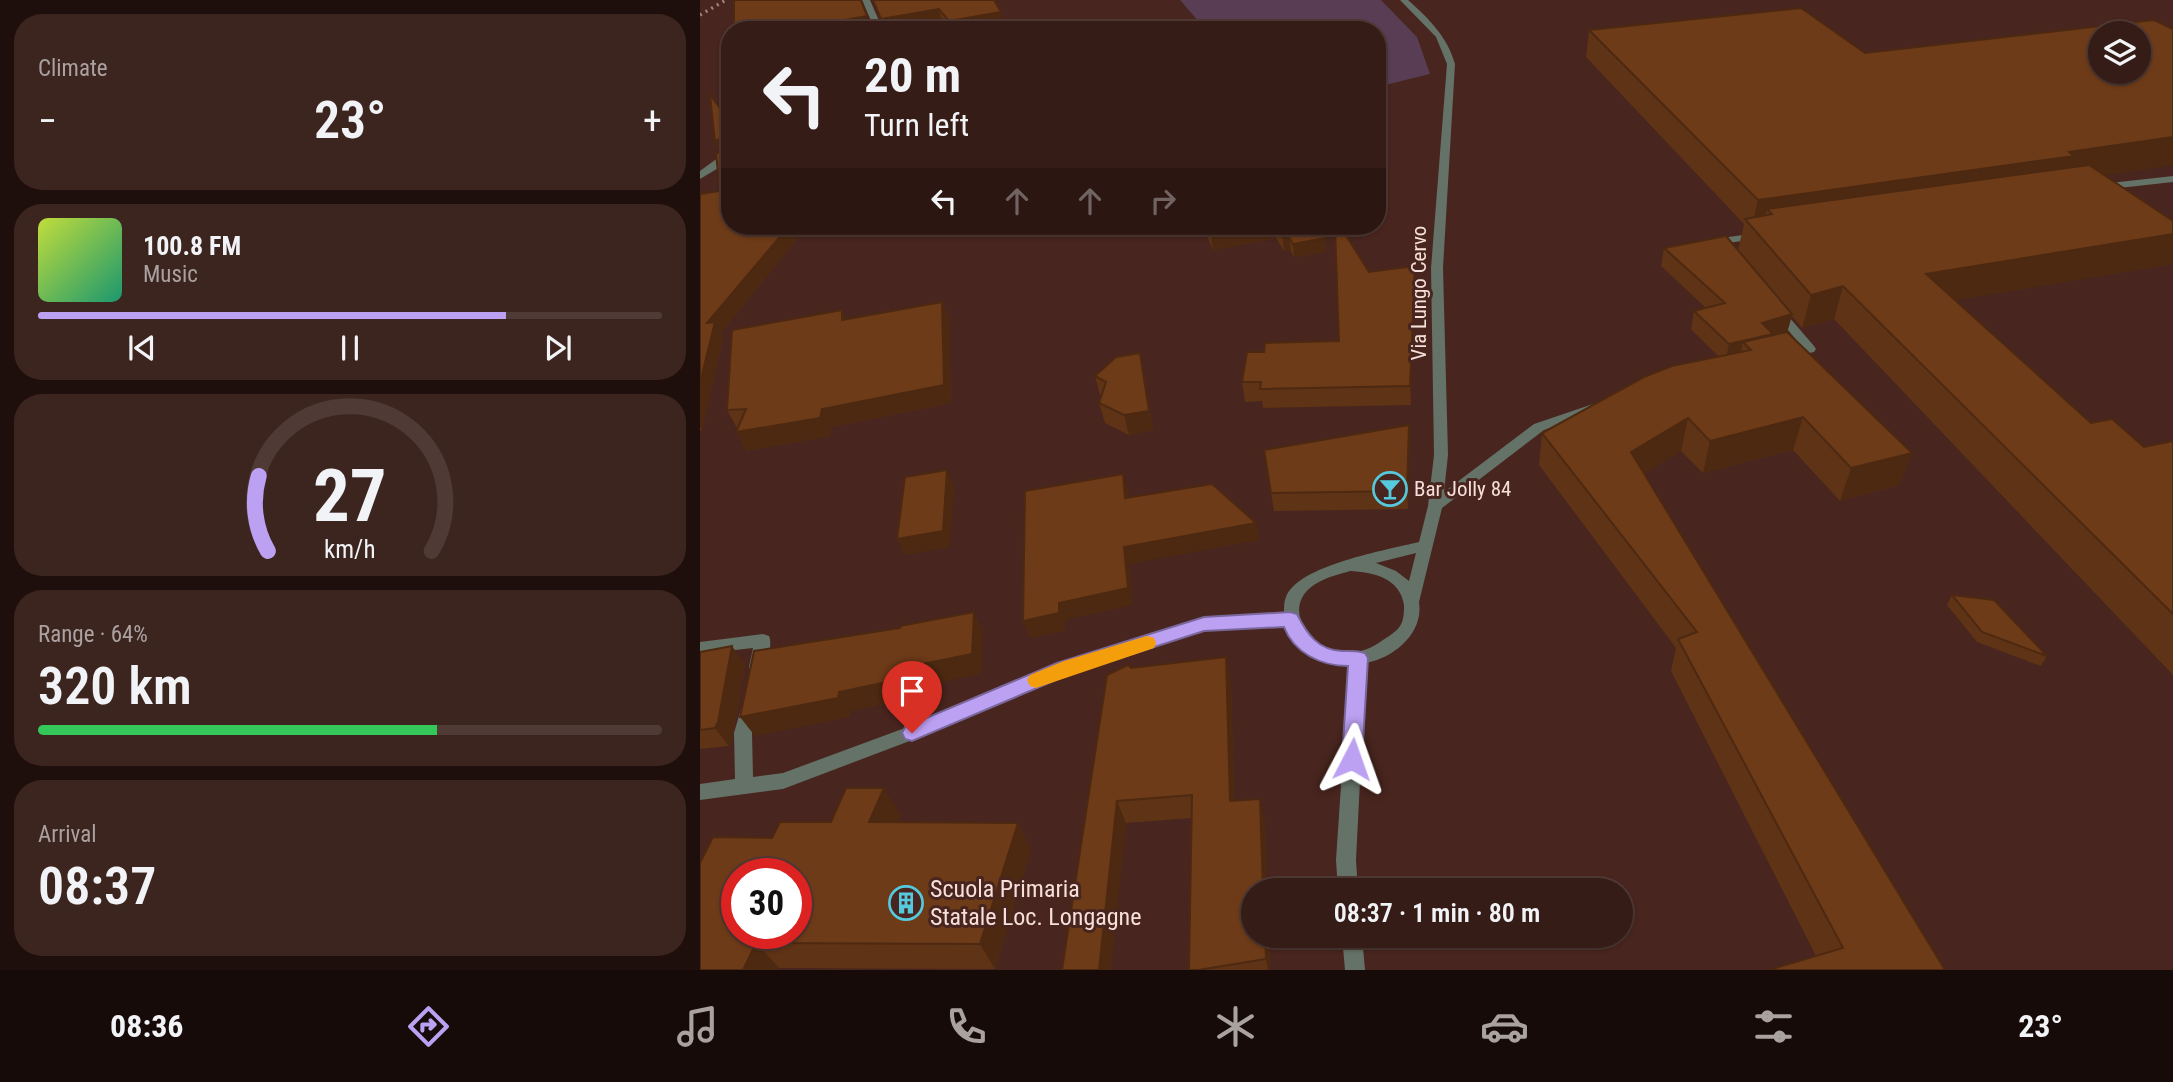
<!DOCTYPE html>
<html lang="en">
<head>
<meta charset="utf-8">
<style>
	:root { --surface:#361c16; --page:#3d251f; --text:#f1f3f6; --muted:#aaa1a1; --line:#503a35; --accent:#bca0f2 }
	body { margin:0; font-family:"Roboto Condensed",sans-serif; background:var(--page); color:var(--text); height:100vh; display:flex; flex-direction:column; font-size:26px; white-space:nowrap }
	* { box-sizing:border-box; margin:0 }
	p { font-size:23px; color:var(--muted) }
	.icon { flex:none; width:38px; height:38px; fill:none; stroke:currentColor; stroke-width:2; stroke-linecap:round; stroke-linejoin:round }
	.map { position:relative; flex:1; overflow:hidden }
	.drawer { display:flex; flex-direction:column; gap:14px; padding:14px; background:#1e0f0c; width:700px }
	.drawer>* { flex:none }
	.guide { position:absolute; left:21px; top:21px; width:665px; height:214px; border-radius:28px; box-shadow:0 2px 5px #0004,0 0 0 2px var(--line); background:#361c16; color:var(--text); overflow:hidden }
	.buttons { position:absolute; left:1388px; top:21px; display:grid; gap:14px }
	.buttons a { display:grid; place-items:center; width:63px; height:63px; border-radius:50%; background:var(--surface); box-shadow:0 2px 5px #0004,0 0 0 2px var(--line); font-size:35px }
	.speed { position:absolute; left:21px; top:858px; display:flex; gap:14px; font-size:35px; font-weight:700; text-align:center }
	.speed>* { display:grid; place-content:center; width:91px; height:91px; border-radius:50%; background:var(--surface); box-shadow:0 2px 5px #0004,0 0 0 2px var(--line); line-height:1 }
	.speed .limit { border:10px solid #d22; background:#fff; color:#111 }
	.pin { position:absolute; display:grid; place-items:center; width:60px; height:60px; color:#fff; margin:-72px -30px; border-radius:50% 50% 50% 0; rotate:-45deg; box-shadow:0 0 7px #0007 }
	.pin .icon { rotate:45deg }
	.me { position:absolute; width:77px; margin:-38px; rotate:4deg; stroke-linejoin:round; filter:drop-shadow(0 0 5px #0008) }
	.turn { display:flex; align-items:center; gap:24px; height:147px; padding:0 28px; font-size:32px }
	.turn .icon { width:91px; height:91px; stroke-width:2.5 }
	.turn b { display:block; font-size:49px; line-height:60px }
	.lanes { display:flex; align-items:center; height:66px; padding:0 28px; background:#0003; justify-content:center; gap:35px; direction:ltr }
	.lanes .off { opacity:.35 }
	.big { font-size:52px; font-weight:600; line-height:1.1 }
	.drawer .tile { flex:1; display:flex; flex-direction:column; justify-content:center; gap:10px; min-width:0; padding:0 24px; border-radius:28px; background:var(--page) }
	.drawer .dial { align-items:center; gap:0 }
	.dial svg { height:182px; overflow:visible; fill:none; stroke:var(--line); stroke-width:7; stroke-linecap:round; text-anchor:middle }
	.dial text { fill:var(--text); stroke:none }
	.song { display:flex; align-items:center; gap:21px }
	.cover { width:84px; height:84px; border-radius:10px; background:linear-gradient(135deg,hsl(70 70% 55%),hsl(160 70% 35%)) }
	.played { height:7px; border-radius:4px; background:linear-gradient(90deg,var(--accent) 75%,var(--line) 75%) }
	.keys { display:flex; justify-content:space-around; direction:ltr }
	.heat { display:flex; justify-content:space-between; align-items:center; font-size:38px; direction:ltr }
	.charge { height:10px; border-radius:5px; background:linear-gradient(90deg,#34c759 64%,var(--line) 0) }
	.trip { position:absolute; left:541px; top:878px; width:392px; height:70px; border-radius:35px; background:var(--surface); box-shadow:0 2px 5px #0004,0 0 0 2px var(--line); font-weight:600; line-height:70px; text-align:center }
	.menu { display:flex; height:112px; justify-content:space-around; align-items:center; background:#160b09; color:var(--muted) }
	.menu .icon { width:49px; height:49px }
	.menu .current { color:var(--accent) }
	.menu b { font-size:32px; color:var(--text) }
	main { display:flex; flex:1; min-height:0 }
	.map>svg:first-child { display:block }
</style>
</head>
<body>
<main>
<section class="drawer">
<div class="tile"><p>Climate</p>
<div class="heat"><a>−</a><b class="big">23°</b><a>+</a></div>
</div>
<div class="tile">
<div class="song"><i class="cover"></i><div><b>100.8 FM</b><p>Music</p></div></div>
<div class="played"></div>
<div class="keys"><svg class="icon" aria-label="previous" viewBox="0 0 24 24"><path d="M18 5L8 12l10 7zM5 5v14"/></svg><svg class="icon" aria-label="pause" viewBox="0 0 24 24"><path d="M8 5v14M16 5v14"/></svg><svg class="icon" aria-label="next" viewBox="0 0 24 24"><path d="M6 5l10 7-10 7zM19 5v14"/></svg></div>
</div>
<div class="tile dial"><svg viewBox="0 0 100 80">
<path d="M14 69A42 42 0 1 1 86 69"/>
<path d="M14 69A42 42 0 0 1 10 36" stroke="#bca0f2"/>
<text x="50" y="56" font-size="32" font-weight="700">27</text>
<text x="50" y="72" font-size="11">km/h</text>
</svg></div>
<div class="tile"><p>Range · 64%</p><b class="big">320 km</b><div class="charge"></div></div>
<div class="tile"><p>Arrival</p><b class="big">08:37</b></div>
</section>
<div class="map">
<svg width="1473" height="970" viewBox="0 0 1473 970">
	<rect width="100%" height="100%" fill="#48251e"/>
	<polygon fill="#583d54" points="480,0 681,0 717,37 730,74 677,87 677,30 506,30"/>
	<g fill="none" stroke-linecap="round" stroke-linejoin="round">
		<g fill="#647267" fill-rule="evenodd">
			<polygon points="162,0 170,0 183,30 175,30"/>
			<path d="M 700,0 L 708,0 C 729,19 747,36 755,64 L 743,268 L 748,455 L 744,492 L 834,424 L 896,403 L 902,407 L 901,410 L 844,430 L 742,508 L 719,602 C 724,633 694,658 666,663 L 656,860 L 658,891 L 638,891 L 636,860 L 649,666 C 619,662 602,653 587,625 L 504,630 L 369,674 L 244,728 L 83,789 L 0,800 L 0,784 L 35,779 L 34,733 L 43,702 L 49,700 L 55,702 L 58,707 L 52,733 L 53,777 L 83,773 L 232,718 L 358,664 L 504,618 L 584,613 C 584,608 584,601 586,597 C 598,565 687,550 719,542 L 728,506 L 734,455 L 731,268 L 747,64 L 736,37 ZM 716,553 L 709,581 L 696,571 L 676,563 ZM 650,571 C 673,572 700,578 704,605 C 704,612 704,620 700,626 C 696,632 689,636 683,640 C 630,681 566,609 619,582 C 628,577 640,574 650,571 Z"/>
			<polygon points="30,154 30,161 0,179 0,171 15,160"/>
			<polygon points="1473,176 1473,182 1401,190 1396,187 1401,184"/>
			<polygon points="1058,233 1062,234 1062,238 1028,243 1031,247 1026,250 1022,249 1016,241 1021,238"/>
			<polygon points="1079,309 1083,310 1114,346 1116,349 1114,352 1088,358 1084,357 1082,354 1084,351 1102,347 1073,312"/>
			<path d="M 63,634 L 69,636 C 73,645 67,663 63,672 L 57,674 L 51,672 L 49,667 L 53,648 L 0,654 L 0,642 Z"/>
			<polygon points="642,936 662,936 665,970 645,970"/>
		</g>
		<polyline stroke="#9f817b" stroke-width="3.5" stroke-dasharray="2 4.5" stroke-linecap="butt" points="0,15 26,0"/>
	</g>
	<g fill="#5f3315">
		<polygon points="173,0 294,0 304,24 273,30 249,30 242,22 196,30 184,30"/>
		<polygon points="889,30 1165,53 1404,176 1472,264 1255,300 1391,423 1444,447 1473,441 1473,675 1134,319 1102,328 1092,316 1087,332 1212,453 1199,485 1140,501 1093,450 1003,473 981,451 944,473 1245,970 1116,956 971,671 976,648 839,465 842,433 1019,357 991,329 994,311 1006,308 961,266 964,248 1038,250 1044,224 886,57"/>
		<polygon points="30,92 30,226 103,232 21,333 23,338 2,430 0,431 0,194 20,191 20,152 15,141 19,107"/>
		<polygon points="503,226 617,226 626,252 594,257 591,251 584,251 576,238 513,250"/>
		<polygon points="715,266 711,405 563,408 562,401 545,402 542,382 564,352 639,341 669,272"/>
		<polygon points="242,302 249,320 251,403 131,427 130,436 46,451 37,428 27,410 146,319"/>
		<polygon points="444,372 453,430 429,435 405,423 399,403 402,396 400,395 395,376"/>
		<polygon points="709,425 708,509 574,511 564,450"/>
		<polygon points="1252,595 1347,656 1341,666 1277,642 1247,605"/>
		<polygon points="0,652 45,664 32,740 29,746 0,749"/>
		<polygon points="431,668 531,680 534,800 565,822 553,936 569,936 570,970 489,970 492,818 426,823 362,970"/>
		<polygon points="201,815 198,822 331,849 295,969 79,968 78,970 0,970 72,838 131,822"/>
	</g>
	<g fill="#4d2911">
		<polygon points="239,9 242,22 196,30 184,30 181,19"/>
		<polygon points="301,12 304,24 273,30 251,30 249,21"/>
		<polygon points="167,16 172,29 166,30 101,30 101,28"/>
		<polygon points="1473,137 1473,165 1363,182 1072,214 1067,209 1062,230 1052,227 1058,200"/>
		<polygon points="22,138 29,152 21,155 15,141"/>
		<polygon points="89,226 100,226 103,232 21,333 23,338 2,430 0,427 0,383 7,323"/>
		<polygon points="567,226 575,226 576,238 513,250 511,236"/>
		<polygon points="1473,234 1472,264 1215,307 1226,274"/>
		<polygon points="589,237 591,251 584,251 583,238"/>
		<polygon points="625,238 626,252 594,257 593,244"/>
		<polygon points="715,266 715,285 711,405 710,386"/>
		<polygon points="1143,286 1134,319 1102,328 1111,295"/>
		<polygon points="242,302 249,320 251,403 131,427 130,436 46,451 36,432 122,409"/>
		<polygon points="142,310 150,327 142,320"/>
		<polygon points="1092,314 1087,333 1051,350 1043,342 1039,360 1025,363 1029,344 1062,323"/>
		<polygon points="440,353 444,372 453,430 429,435 424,415"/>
		<polygon points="1103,417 1093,450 1003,473 1010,441"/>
		<polygon points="988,418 981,451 926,484 931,452"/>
		<polygon points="709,425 710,443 708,509 707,491"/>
		<polygon points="1212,453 1199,485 1140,501 1151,468"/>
		<polygon points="247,470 254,486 250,547 205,555 197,539"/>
		<polygon points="423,474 428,491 429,515 425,498"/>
		<polygon points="556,523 559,540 429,564 433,605 365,620 365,631 330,638 323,621 359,603 424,547"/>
		<polygon points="274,612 283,632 281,674 232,684 230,695 151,711 150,717 55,736 40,717 139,692 222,664"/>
		<polygon points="32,646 45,664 32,740 29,746 15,728"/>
		<polygon points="526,657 531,680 535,823 530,801"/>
		<polygon points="184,788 201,815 187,848 169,822"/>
		<polygon points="560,799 565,822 567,891 563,891"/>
		<polygon points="417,801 426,823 411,970 399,970"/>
		<polygon points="318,823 331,849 295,969 280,944"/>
		<polygon points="565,936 569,936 570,970 568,970 566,959"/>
		<polygon points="56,943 79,968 78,970 43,970"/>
	</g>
	<g fill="#6e3b18" stroke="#4d2911" stroke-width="2" fill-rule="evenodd">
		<polygon points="34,0 161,0 167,16 101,28 101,30 34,30"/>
		<polygon points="173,0 294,0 301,12 249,21 239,9 181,19"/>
		<path d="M 1101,8 L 1165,53 L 1454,20 L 1473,29 L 1473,137 L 1369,152 L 1374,156 L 1058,200 L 889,30 ZM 1400,33 L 1438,33 L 1438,72 L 1400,72 Z"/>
		<polygon points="30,92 30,110 22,111 30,121 30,226 89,226 7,323 15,322 0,383 0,194 20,191 16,154 25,149 26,140 22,138 15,141 10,95 19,107"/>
		<polygon points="1389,165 1473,221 1473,234 1226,274 1391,423 1412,419 1444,447 1473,441 1473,614 1143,286 1111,295 1045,219 1072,214 1067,209"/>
		<polygon points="506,226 567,226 511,236"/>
		<polygon points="576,226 617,226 625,238 593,244 589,237 583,238"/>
		<polygon points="635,226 640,226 669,272 715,266 710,386 560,389 561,382 542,382 547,352 564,352 565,343 639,341"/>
		<polygon points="1026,236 1092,314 1062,323 1073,334 1029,344 994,311 1025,303 964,248"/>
		<polygon points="242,302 244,385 122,409 120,418 36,432 46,409 27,410 32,330 142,310 142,320"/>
		<polygon points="1087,332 1212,453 1151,468 1103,417 1010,441 988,418 931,452 1245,970 1069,970 1143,948 978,639 997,632 842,433 944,377 972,366 1051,350 1043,342"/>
		<polygon points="440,353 449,411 424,415 399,403 406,382 395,376 416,357"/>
		<polygon points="709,425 707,491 571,493 564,450"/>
		<polygon points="247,470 243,531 197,539 205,477"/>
		<polygon points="423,474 425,498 512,484 556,523 424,547 428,588 359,603 359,613 323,621 325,491"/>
		<polygon points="1252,595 1294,600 1347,656 1282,632"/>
		<polygon points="274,612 272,654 222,664 220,675 139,692 138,698 40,717 54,651 200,628 200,626"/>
		<polygon points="32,646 18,722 15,728 0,730 0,652"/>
		<polygon points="526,657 530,801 560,799 563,891 553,891 553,936 565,936 566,959 498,970 489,970 492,795 417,801 399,970 362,970 407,675 428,665 431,668"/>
		<path d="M 146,788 L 184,788 L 169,822 L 318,823 L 280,944 L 56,943 L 43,970 L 0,970 L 0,863 L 13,837 L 72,838 L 80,822 L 131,822 ZM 37,873 L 96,873 L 96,933 L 37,933 Z"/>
	</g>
	<path fill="#bca0f2" stroke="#7a689d" stroke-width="2" d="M 590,612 L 597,614 C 607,634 618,650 642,651 C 651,651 657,650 665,653 L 668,658 L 662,759 L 659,765 L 652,768 L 645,765 L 642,759 L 648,666 C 621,666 594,653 584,627 L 504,631 L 370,674 L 212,741 L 205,739 L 202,733 L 205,727 L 357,663 L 504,617 Z"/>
	<polygon fill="#f59e0b" points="447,636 454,638 456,643 454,648 336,688 330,686 327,680 330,675 364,661"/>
	<defs>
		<g id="bar-ring" transform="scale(1.75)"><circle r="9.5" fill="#48251e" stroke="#55cadf" stroke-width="1.5"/><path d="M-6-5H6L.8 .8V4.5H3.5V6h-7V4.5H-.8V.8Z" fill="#55cadf"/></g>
		<g id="building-ring" transform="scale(1.75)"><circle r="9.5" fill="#48251e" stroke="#55cadf" stroke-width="1.5"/><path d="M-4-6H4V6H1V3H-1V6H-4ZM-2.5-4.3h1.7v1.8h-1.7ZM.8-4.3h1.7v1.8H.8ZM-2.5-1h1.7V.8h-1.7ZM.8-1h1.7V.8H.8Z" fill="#55cadf"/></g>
	</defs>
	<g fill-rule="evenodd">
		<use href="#bar-ring" x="690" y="489"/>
		<use href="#building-ring" x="206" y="903"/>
	</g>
	<g text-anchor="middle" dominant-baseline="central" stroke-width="6" stroke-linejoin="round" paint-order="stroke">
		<g font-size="21" fill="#f7dfda" stroke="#48251e">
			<text transform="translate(719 293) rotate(-90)">Via Lungo Cervo</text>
		</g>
		<g font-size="21" fill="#f7dfda" stroke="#48251e" text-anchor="start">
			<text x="714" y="489">Bar Jolly 84</text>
		</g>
		<g font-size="24" fill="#f7dfda" stroke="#48251e" text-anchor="start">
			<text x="230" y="889">Scuola Primaria<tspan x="230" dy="28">Statale Loc. Longagne</tspan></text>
		</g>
	</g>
</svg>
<div class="buttons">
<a><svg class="icon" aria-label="layers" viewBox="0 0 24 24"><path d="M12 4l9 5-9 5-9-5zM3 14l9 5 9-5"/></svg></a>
</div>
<div class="speed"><div class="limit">30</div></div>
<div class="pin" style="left:212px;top:733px;background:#d93025"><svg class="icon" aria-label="arrive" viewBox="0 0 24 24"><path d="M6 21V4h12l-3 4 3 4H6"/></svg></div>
<svg class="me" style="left:652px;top:759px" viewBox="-20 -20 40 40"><path d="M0-17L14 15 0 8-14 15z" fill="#bca0f2" stroke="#fff" stroke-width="4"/></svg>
<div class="trip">08:37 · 1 min · 80 m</div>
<div class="guide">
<div class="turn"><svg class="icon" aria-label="left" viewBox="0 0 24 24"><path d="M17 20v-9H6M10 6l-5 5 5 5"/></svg><div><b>20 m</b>Turn left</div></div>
<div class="lanes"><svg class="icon" aria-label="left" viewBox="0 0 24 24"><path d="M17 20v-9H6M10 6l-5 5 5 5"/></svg><svg class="icon off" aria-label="ahead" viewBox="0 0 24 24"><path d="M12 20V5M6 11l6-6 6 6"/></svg><svg class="icon off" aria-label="ahead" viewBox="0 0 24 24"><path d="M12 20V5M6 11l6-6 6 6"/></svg><svg class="icon off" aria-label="right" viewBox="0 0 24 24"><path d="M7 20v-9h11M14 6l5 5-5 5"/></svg></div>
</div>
</div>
</main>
<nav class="menu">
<b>08:36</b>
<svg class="icon current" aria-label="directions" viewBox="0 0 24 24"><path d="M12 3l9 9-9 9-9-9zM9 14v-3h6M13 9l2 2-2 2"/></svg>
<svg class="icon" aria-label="music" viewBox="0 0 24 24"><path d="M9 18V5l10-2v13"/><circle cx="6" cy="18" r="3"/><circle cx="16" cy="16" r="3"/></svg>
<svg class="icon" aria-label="phone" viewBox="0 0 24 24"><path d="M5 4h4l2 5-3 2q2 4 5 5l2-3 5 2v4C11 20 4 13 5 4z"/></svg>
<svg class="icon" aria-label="climate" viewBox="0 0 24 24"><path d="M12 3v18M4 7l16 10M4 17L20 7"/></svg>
<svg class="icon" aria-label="car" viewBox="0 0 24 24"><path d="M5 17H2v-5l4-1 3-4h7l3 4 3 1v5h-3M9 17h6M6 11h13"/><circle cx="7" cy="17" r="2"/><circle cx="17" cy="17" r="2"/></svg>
<svg class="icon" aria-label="filters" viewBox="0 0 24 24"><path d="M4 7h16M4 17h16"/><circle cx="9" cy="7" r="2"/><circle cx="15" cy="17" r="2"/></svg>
<b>23°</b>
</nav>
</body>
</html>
